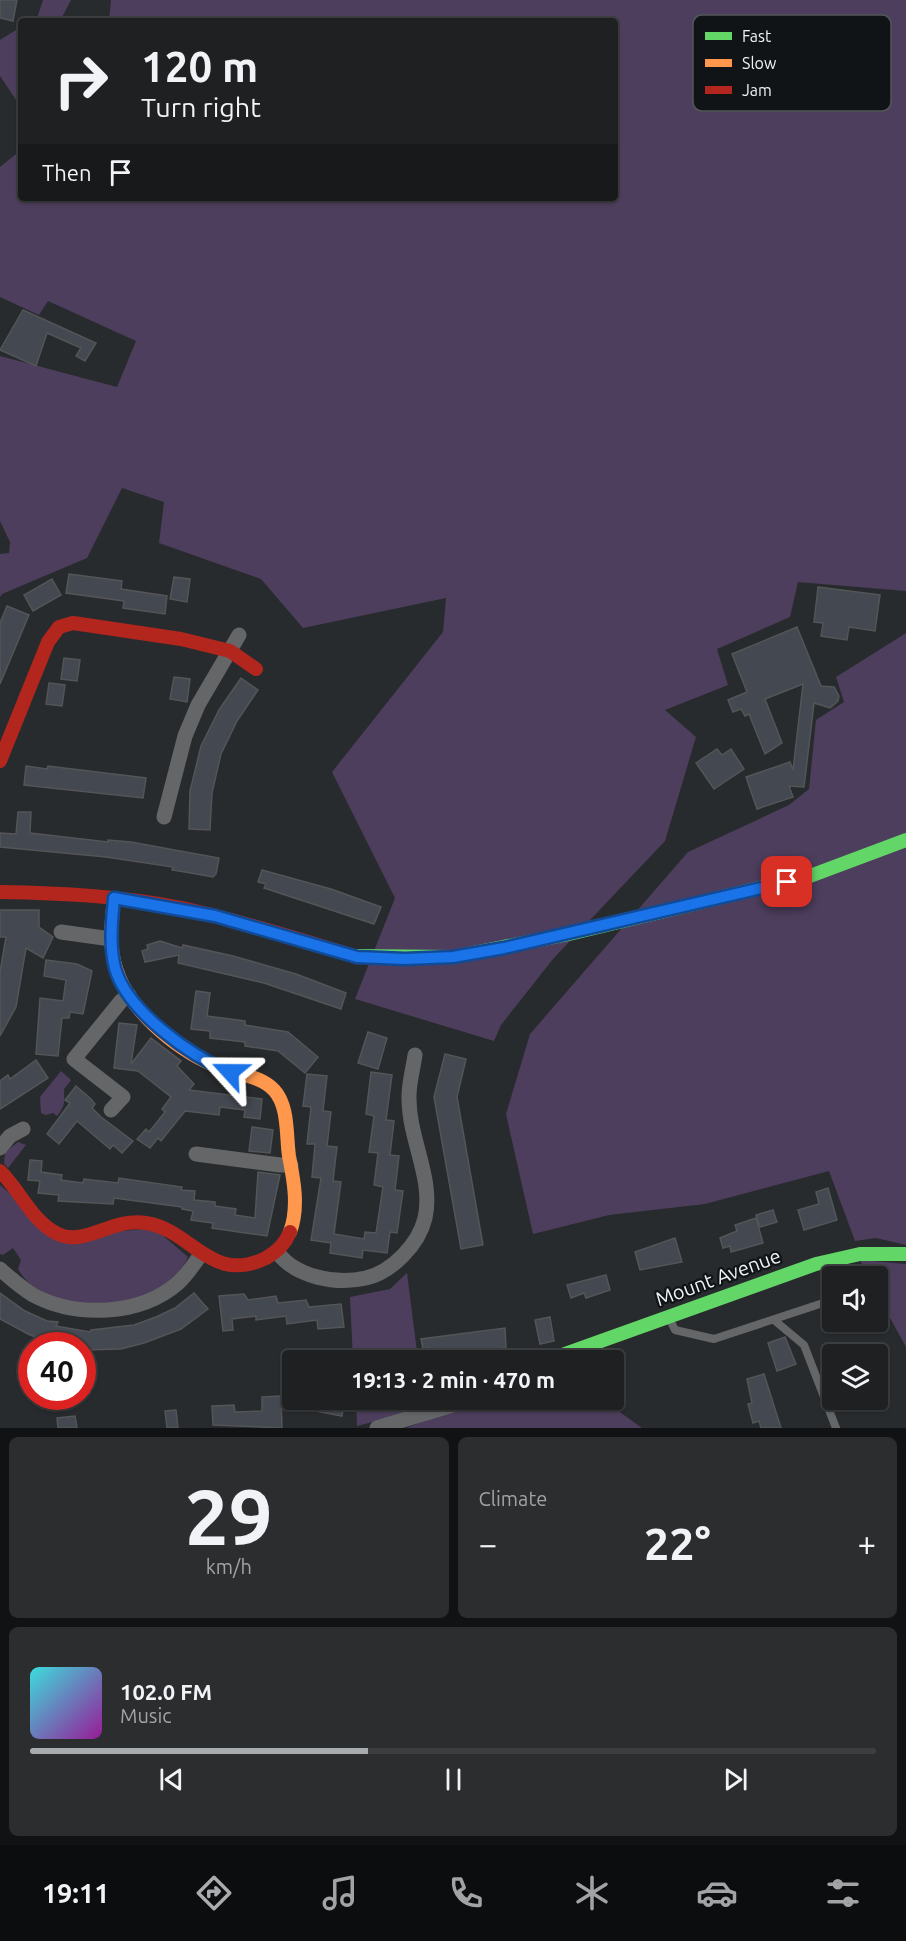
<!DOCTYPE html>
<html lang="en">
<head>
<meta charset="utf-8">
<style>
	:root { --surface:#1e2022; --page:#2b2d2f; --text:#f1f3f6; --muted:#a1a3a5; --line:#3c3e40; --accent:#a9acaf }
	body { margin:0; font-family:Ubuntu,sans-serif; background:var(--page); color:var(--text); height:100vh; display:flex; flex-direction:column; font-size:22px; white-space:nowrap }
	* { box-sizing:border-box; margin:0 }
	p { font-size:20px; color:var(--muted) }
	.icon { flex:none; width:33px; height:33px; fill:none; stroke:currentColor; stroke-width:2; stroke-linecap:round; stroke-linejoin:round }
	.map { position:relative; height:1428px; overflow:hidden }
	.details { display:flex; flex-direction:column; gap:9px; padding:9px; background:#101213; flex:1 }
	.details>* { flex:none }
	.guide { position:absolute; left:18px; top:18px; width:600px; height:183px; border-radius:6px; box-shadow:0 2px 4px #0004,0 0 0 2px var(--line); background:#1e2022; color:var(--text); overflow:hidden }
	.buttons { position:absolute; left:822px; top:1266px; display:grid; gap:12px }
	.buttons a { display:grid; place-items:center; width:66px; height:66px; border-radius:6px; background:var(--surface); box-shadow:0 2px 4px #0004,0 0 0 2px var(--line); font-size:30px }
	.speed { position:absolute; left:18px; top:1332px; display:flex; gap:12px; font-size:30px; font-weight:700; text-align:center }
	.speed>* { display:grid; place-content:center; width:78px; height:78px; border-radius:50%; background:var(--surface); box-shadow:0 2px 4px #0004,0 0 0 2px var(--line); line-height:1 }
	.speed .limit { border:9px solid #d22; background:#fff; color:#111 }
	.pin { position:absolute; display:grid; place-items:center; width:51px; height:51px; color:#fff; margin:-26px; border-radius:12px; box-shadow:0 3px 9px #0006 }
	.me { position:absolute; width:66px; margin:-33px; rotate:294deg; stroke-linejoin:round; filter:drop-shadow(0 0 4px #0008) }
	.turn { display:flex; align-items:center; gap:21px; height:126px; padding:0 24px; font-size:27px }
	.turn .icon { width:78px; height:78px; stroke-width:2.5 }
	.turn b { display:block; font-size:42px; line-height:51px }
	.then { display:flex; align-items:center; height:57px; padding:0 24px; background:#0003; gap:12px; font-size:22px }
	.big { font-size:45px; font-weight:700; line-height:1.1 }
	.details .widget { flex:1; display:flex; flex-direction:column; justify-content:center; gap:9px; min-width:0; padding:0 21px; border-radius:9px; background:var(--page) }
	.details .dial { align-items:center; gap:0 }
	.dial b { font-size:78px; line-height:1 }
	.song { display:flex; align-items:center; gap:18px }
	.cover { width:72px; height:72px; border-radius:9px; background:linear-gradient(135deg,hsl(180 70% 55%),hsl(300 70% 35%)) }
	.played { height:6px; border-radius:3px; background:linear-gradient(90deg,var(--accent) 40%,var(--line) 40%) }
	.keys { display:flex; justify-content:space-around; direction:ltr }
	.heat { display:flex; justify-content:space-between; align-items:center; font-size:33px; direction:ltr }
	.details .tiles { flex:1; display:grid; gap:9px; grid-template-columns:1fr 1fr }
	.widget:last-child { grid-column:span 2 }
	.trip { position:absolute; left:282px; top:1350px; width:342px; height:60px; border-radius:6px; background:var(--surface); box-shadow:0 2px 4px #0004,0 0 0 2px var(--line); font-weight:700; line-height:60px; text-align:center }
	.tab-bar { display:flex; height:96px; justify-content:space-around; align-items:center; background:#0c0d0e; color:var(--muted) }
	.tab-bar .icon { width:42px; height:42px }
	.tab-bar .active { color:var(--accent) }
	.tab-bar b { font-size:27px; color:var(--text) }
	.map>svg:first-child { display:block }
</style>
</head>
<body>
<div class="map">
<svg width="906" height="1428" viewBox="0 0 906 1428">
	<rect width="100%" height="100%" fill="#282b2d"/>
	<g fill="#4d3e5d">
		<polygon points="43,0 71,0 60,21 32,21 37,18"/>
		<polygon points="111,0 906,0 906,591 798,582 790,617 717,649 728,685 665,710 696,737 665,841 553,959 501,1025 494,1041 355,999 395,898 332,772 443,632 446,598 303,628 261,579 159,543 164,502 122,488 87,558 2,594 0,597 0,554 9,553 10,542 0,521 0,356 117,387 136,341 48,301 39,315 0,297 0,167 21,150 21,198 615,198 615,21 109,21"/>
		<polygon points="21,27 21,107 0,76 0,40"/>
		<polygon points="906,633 906,1245 876,1238 855,1241 829,1171 705,1204 609,1215 533,1234 506,1114 530,1034 688,852 789,805 809,789 816,720 844,702 836,677"/>
		<path d="M 61,1071 L 71,1080 L 64,1089 C 64,1101 66,1105 57,1116 L 53,1113 L 46,1115 L 41,1113 L 40,1097 Z"/>
		<polygon points="18,1142 26,1145 8,1168 4,1163 5,1152"/>
		<path d="M 0,1185 L 60,1237 L 154,1228 L 188,1257 C 183,1267 176,1279 166,1286 C 129,1311 42,1313 18,1269 L 21,1260 L 13,1248 L 3,1255 L 0,1254 Z"/>
		<polygon points="860,1260 906,1264 906,1347 878,1296 878,1276 868,1276"/>
		<polygon points="407,1273 418,1360 353,1360 350,1297 390,1289"/>
		<polygon points="356,1400 423,1400 425,1409 357,1426"/>
		<polygon points="480,1400 603,1400 642,1428 406,1428"/>
	</g>
	<g fill="#444851" stroke="#535557" stroke-width="1.5">
		<polygon points="0,0 17,0 13,21 0,18"/>
		<polygon points="23,310 96,343 85,361 76,356 81,348 47,333 36,366 0,350"/>
		<polygon points="69,574 122,581 121,589 167,596 165,614 123,608 124,601 66,593"/>
		<polygon points="174,577 190,579 187,602 170,599"/>
		<polygon points="52,579 61,595 33,611 24,595"/>
		<polygon points="818,587 880,595 875,631 849,627 847,640 821,636 823,623 814,622"/>
		<polygon points="7,606 29,615 0,684 0,623"/>
		<polygon points="797,627 821,686 834,687 839,696 838,701 830,708 814,703 804,787 789,786 793,797 757,809 746,777 790,762 793,770 803,684 765,699 782,743 765,754 749,714 745,716 741,709 733,712 728,700 747,692 732,654"/>
		<polygon points="64,658 80,660 77,681 61,679"/>
		<polygon points="174,677 190,679 187,702 170,699"/>
		<polygon points="241,678 258,690 237,721 221,754 212,793 210,830 189,829 190,791 201,746 219,710"/>
		<polygon points="49,683 65,685 62,706 46,704"/>
		<polygon points="717,749 722,755 731,749 744,769 714,789 696,763"/>
		<polygon points="26,766 47,769 48,766 146,778 143,798 24,785"/>
		<polygon points="18,812 31,812 30,833 108,842 108,840 131,842 219,858 216,874 213,877 185,872 172,870 173,867 106,857 0,847 0,833 16,834"/>
		<polygon points="262,870 331,889 381,907 374,924 264,888 266,884 258,882"/>
		<polygon points="0,910 39,910 39,927 53,937 43,958 26,948 16,1007 0,1036 0,972 6,937 0,937"/>
		<polygon points="160,941 182,948 183,945 233,956 296,974 346,993 341,1009 264,983 178,963 179,955 145,962 142,951 148,949 147,945"/>
		<polygon points="46,960 77,964 92,971 83,1014 70,1012 69,1018 62,1018 58,1056 36,1054 40,998 63,1001 66,980 44,976"/>
		<polygon points="196,991 210,993 207,1016 245,1021 245,1025 288,1032 318,1057 305,1073 278,1051 245,1046 245,1042 210,1038 210,1031 191,1029"/>
		<polygon points="119,1023 137,1025 131,1064 151,1038 181,1061 177,1066 194,1084 189,1090 262,1099 260,1119 244,1117 245,1110 220,1107 219,1115 185,1111 161,1141 158,1138 150,1148 137,1139 146,1129 149,1132 165,1112 162,1109 171,1097 138,1071 114,1068"/>
		<polygon points="368,1032 387,1038 378,1069 358,1063"/>
		<polygon points="445,1054 466,1059 457,1097 483,1245 461,1249 434,1097"/>
		<polygon points="36,1060 48,1078 0,1109 0,1081 8,1075 10,1079"/>
		<polygon points="371,1072 392,1075 386,1120 394,1121 390,1155 399,1156 395,1190 403,1191 397,1233 390,1232 387,1253 363,1250 362,1258 330,1253 331,1243 311,1240 321,1178 312,1177 315,1144 307,1144 311,1107 303,1106 307,1074 327,1076 323,1111 331,1112 327,1146 337,1147 333,1181 341,1182 334,1234 364,1239 365,1232 376,1233 383,1187 374,1185 378,1153 369,1152 374,1116 366,1114"/>
		<polygon points="76,1086 91,1099 95,1104 92,1108 101,1117 133,1141 122,1153 113,1145 110,1149 77,1121 59,1144 47,1134 70,1103 65,1100"/>
		<polygon points="252,1127 273,1130 270,1153 249,1151"/>
		<polygon points="30,1160 42,1161 41,1172 62,1175 61,1180 83,1183 84,1179 118,1183 119,1178 182,1187 181,1190 195,1191 194,1200 215,1202 215,1206 236,1209 235,1215 255,1218 258,1172 280,1175 267,1236 212,1228 213,1223 191,1220 193,1211 182,1209 182,1207 114,1198 113,1204 58,1201 59,1195 38,1193 40,1181 28,1180"/>
		<polygon points="828,1188 837,1220 804,1230 798,1210 819,1204 816,1192"/>
		<polygon points="773,1210 777,1222 760,1227 756,1215"/>
		<polygon points="756,1218 763,1243 731,1252 730,1246 723,1248 720,1238 737,1231 735,1225"/>
		<polygon points="675,1238 682,1262 640,1270 635,1252"/>
		<polygon points="606,1275 610,1290 586,1298 584,1293 571,1298 567,1285"/>
		<polygon points="0,1293 25,1311 47,1321 58,1322 56,1326 90,1332 91,1330 134,1325 156,1317 175,1308 194,1293 208,1309 181,1329 144,1343 121,1349 82,1350 82,1346 59,1346 28,1334 0,1319"/>
		<polygon points="244,1294 248,1300 276,1296 278,1303 306,1300 309,1307 341,1304 344,1327 318,1329 317,1320 287,1324 286,1316 256,1320 256,1316 232,1319 233,1330 223,1331 219,1296"/>
		<polygon points="550,1317 554,1341 540,1344 535,1320"/>
		<polygon points="505,1328 506,1348 430,1355 429,1348 423,1349 421,1339"/>
		<polygon points="785,1337 796,1364 777,1371 768,1343"/>
		<polygon points="764,1374 781,1428 761,1428 759,1421 753,1423 748,1404 752,1403 747,1379"/>
		<polygon points="281,1396 282,1428 213,1425 212,1406 234,1405 235,1412 262,1411 262,1397"/>
		<polygon points="285,1400 345,1400 342,1416 284,1405"/>
		<polygon points="176,1410 178,1428 167,1428 165,1411"/>
		<polygon points="75,1416 77,1428 58,1428 57,1418"/>
	</g>
	<g fill="none" stroke-linecap="round" stroke-linejoin="round">
		<g stroke="#656667" stroke-width="8">
			<polyline points="669,1318 675,1330 714,1339 832,1300"/>
			<polyline points="774,1320 804,1345 836,1428"/>
		</g>
		<g stroke="#656667" stroke-width="15">
			<polyline points="164,817 185,736 198,705 239,635"/>
			<polyline points="61,932 111,939"/>
			<polyline points="111,1110 123,1097 74,1059 121,1001 129,995"/>
			<polyline points="0,1148 10,1136 23,1129"/>
			<polyline points="196,1154 280,1165 291,1165"/>
			<path d="M 278,1253 C 296,1277 336,1285 366,1278 C 392,1272 419,1244 425,1218 C 434,1178 408,1138 409,1096 C 409,1083 413,1069 415,1055"/>
			<path d="M 0,1269 C 10,1278 22,1288 33,1295 C 76,1318 140,1316 178,1283 C 187,1275 194,1264 201,1254"/>
			<polyline points="377,1428 469,1400"/>
		</g>
		<g stroke="#63d668" stroke-width="14">
			<polyline points="354,956 453,957 569,934 810,876 906,840"/>
			<polyline points="548,1360 816,1264 860,1254 906,1254"/>
		</g>
		<path stroke="#ff974d" stroke-width="14" d="M 114,898 C 112,919 109,941 114,961 C 124,1007 175,1049 216,1066 C 234,1074 260,1075 274,1090 C 289,1106 286,1136 289,1156 C 294,1181 299,1208 290,1232"/>
		<g stroke="#b3261e" stroke-width="14">
			<polyline points="0,761 48,642 59,627 73,623 181,639 230,651 256,669"/>
			<path d="M 0,892 C 61,893 122,896 182,908 C 241,921 297,938 354,956"/>
			<path d="M 0,1171 C 20,1190 32,1222 58,1234 C 85,1247 113,1217 146,1223 C 192,1230 211,1285 266,1258 C 277,1252 285,1244 290,1232"/>
		</g>
	</g>
	<g fill="none" stroke-linecap="round" stroke-linejoin="round">
		<g stroke="#114b97" stroke-width="15">
			<path id="route" d="M 230,1072 C 190,1056 127,1011 115,968 C 109,945 112,921 114,898 L 215,916 L 357,957 L 405,959 L 453,957 L 504,948 L 787,882"/>
		</g>
		<use href="#route" stroke="#1a73e8" stroke-width="10"/>
	</g>
	<g text-anchor="middle" dominant-baseline="central" stroke-width="4.5" stroke-linejoin="round" paint-order="stroke">
		<g font-size="20" fill="#eef2f5" stroke="#111416">
			<text transform="translate(718 1277) rotate(-20)">Mount Avenue</text>
		</g>
	</g>
	<rect x="693" y="15" width="198" height="96" rx="9" fill="#111416" stroke="#535759" stroke-width="1.5"/>
	<rect x="705" y="32" width="27" height="8" fill="#63d668"/>
	<rect x="705" y="59" width="27" height="8" fill="#ff974d"/>
	<rect x="705" y="86" width="27" height="8" fill="#b3261e"/>
	<g font-size="16" fill="#eef2f5">
		<text x="742" y="42">Fast</text>
		<text x="742" y="69">Slow</text>
		<text x="742" y="96">Jam</text>
	</g>
</svg>
<div class="buttons">
<a><svg class="icon" aria-label="sound" viewBox="0 0 24 24"><path d="M4 9h4l5-4v14l-5-4H4zM17 9q2 3 0 6"/></svg></a>
<a><svg class="icon" aria-label="layers" viewBox="0 0 24 24"><path d="M12 4l9 5-9 5-9-5zM3 14l9 5 9-5"/></svg></a>
</div>
<div class="speed"><div class="limit">40</div></div>
<div class="pin" style="left:787px;top:882px;background:#d93025"><svg class="icon" aria-label="arrive" viewBox="0 0 24 24"><path d="M6 21V4h12l-3 4 3 4H6"/></svg></div>
<svg class="me" style="left:230px;top:1072px" viewBox="-20 -20 40 40"><path d="M0-17L14 15 0 8-14 15z" fill="#1a73e8" stroke="#fff" stroke-width="4"/></svg>
<div class="trip">19:13 · 2 min · 470 m</div>
<div class="guide">
<div class="turn"><svg class="icon" aria-label="right" viewBox="0 0 24 24"><path d="M7 20v-9h11M14 6l5 5-5 5"/></svg><div><b>120 m</b>Turn right</div></div>
<div class="then">Then<svg class="icon" aria-label="arrive" viewBox="0 0 24 24"><path d="M6 21V4h12l-3 4 3 4H6"/></svg></div>
</div>
</div>
<section class="details">
<div class="tiles">
<div class="widget dial"><b>29</b><p>km/h</p></div>
<div class="widget"><p>Climate</p>
<div class="heat"><a>−</a><b class="big">22°</b><a>+</a></div>
</div>
<div class="widget">
<div class="song"><i class="cover"></i><div><b>102.0 FM</b><p>Music</p></div></div>
<div class="played"></div>
<div class="keys"><svg class="icon" aria-label="previous" viewBox="0 0 24 24"><path d="M18 5L8 12l10 7zM5 5v14"/></svg><svg class="icon" aria-label="pause" viewBox="0 0 24 24"><path d="M8 5v14M16 5v14"/></svg><svg class="icon" aria-label="next" viewBox="0 0 24 24"><path d="M6 5l10 7-10 7zM19 5v14"/></svg></div>
</div>
</div>
</section>
<nav class="tab-bar">
<b>19:11</b>
<svg class="icon active" aria-label="directions" viewBox="0 0 24 24"><path d="M12 3l9 9-9 9-9-9zM9 14v-3h6M13 9l2 2-2 2"/></svg>
<svg class="icon" aria-label="music" viewBox="0 0 24 24"><path d="M9 18V5l10-2v13"/><circle cx="6" cy="18" r="3"/><circle cx="16" cy="16" r="3"/></svg>
<svg class="icon" aria-label="phone" viewBox="0 0 24 24"><path d="M5 4h4l2 5-3 2q2 4 5 5l2-3 5 2v4C11 20 4 13 5 4z"/></svg>
<svg class="icon" aria-label="climate" viewBox="0 0 24 24"><path d="M12 3v18M4 7l16 10M4 17L20 7"/></svg>
<svg class="icon" aria-label="car" viewBox="0 0 24 24"><path d="M5 17H2v-5l4-1 3-4h7l3 4 3 1v5h-3M9 17h6M6 11h13"/><circle cx="7" cy="17" r="2"/><circle cx="17" cy="17" r="2"/></svg>
<svg class="icon" aria-label="filters" viewBox="0 0 24 24"><path d="M4 7h16M4 17h16"/><circle cx="9" cy="7" r="2"/><circle cx="15" cy="17" r="2"/></svg>
</nav>
</body>
</html>
